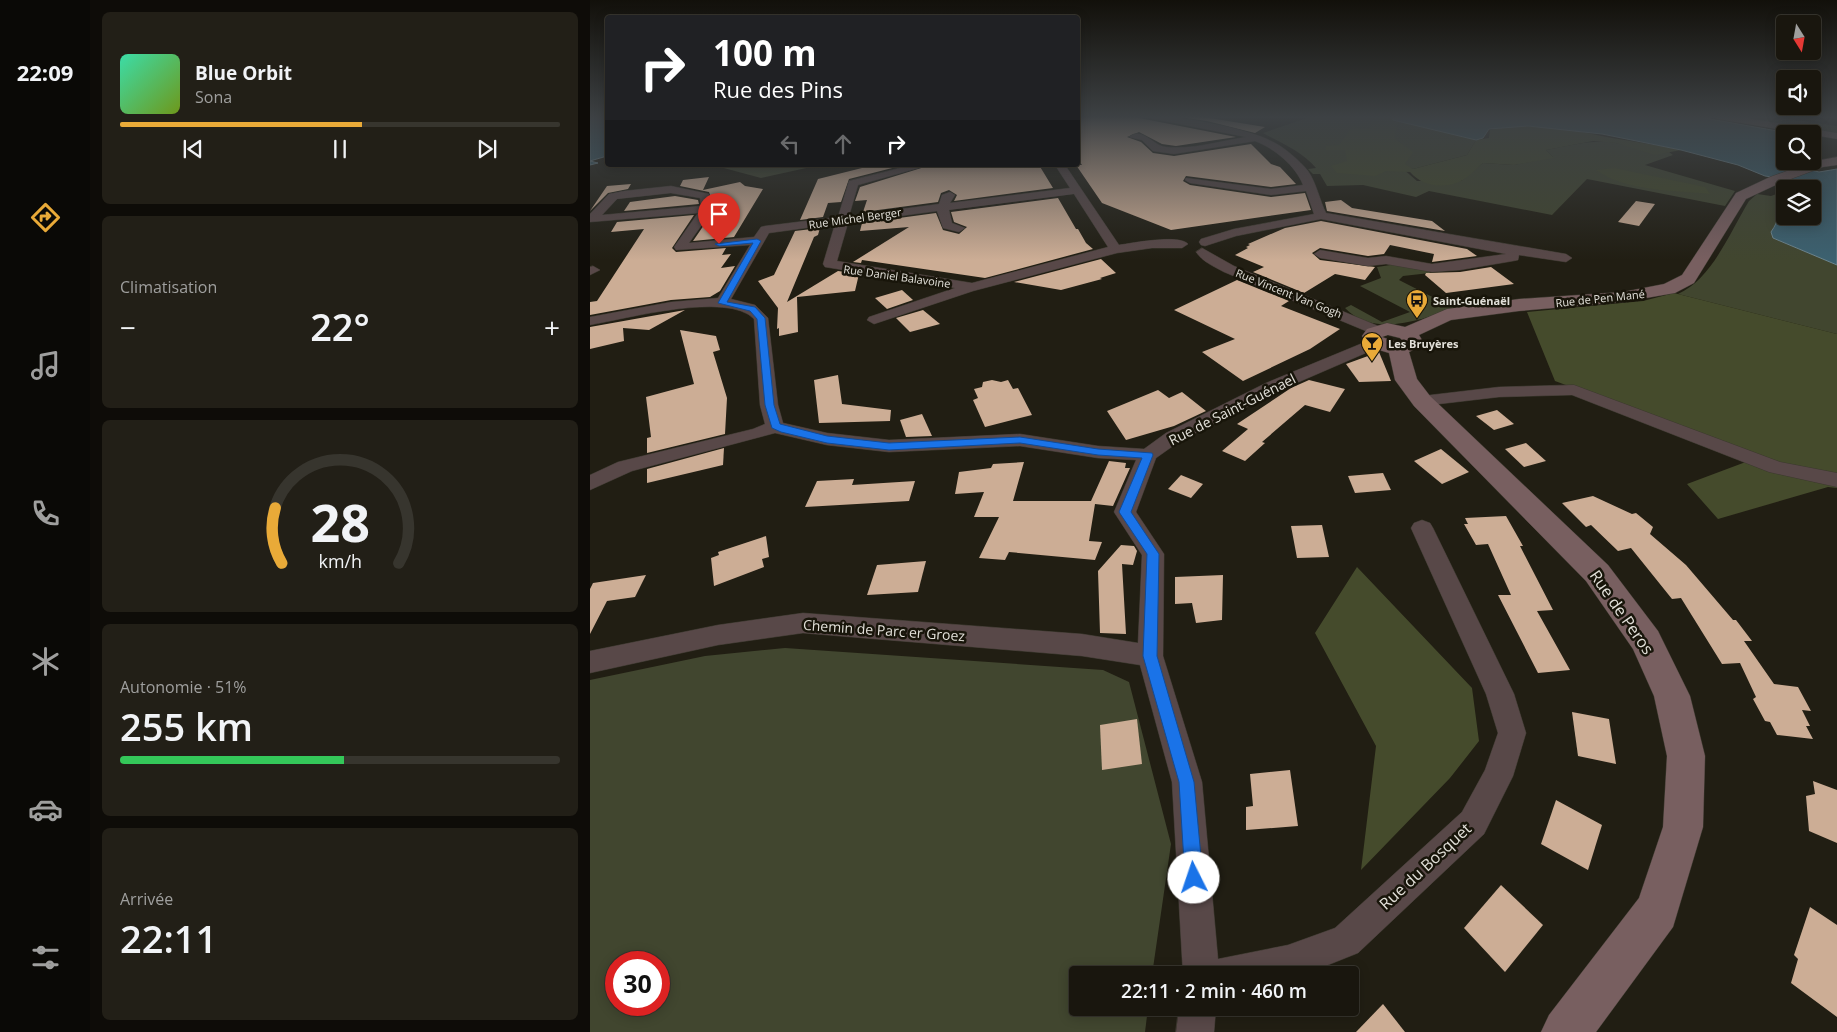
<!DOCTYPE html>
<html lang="fr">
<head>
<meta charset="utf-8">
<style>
	:root { --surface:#19160e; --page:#221f17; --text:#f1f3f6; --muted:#9f9f9e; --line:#37352e; --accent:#e9aa38 }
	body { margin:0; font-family:"Open Sans",sans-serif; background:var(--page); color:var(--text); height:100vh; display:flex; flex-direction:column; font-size:19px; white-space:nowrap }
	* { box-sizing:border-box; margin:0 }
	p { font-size:16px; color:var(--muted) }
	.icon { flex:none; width:28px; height:28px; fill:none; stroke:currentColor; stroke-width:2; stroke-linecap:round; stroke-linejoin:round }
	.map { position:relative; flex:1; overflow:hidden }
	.drawer { display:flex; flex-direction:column; gap:12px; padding:12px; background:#0e0c08; width:500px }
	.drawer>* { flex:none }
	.guide { position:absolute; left:15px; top:15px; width:475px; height:152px; border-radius:5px; box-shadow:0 2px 12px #0003,0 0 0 1px var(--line); background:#202124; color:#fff; overflow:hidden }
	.needle { width:32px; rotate:169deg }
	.fabs { position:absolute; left:1186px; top:15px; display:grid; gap:10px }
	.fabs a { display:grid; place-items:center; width:45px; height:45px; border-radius:5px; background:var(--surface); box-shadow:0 2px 12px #0003,0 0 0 1px var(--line); font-size:25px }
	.speed { position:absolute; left:15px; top:951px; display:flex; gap:10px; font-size:25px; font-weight:700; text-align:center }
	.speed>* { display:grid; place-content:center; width:65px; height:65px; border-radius:50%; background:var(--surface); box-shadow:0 2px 12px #0003,0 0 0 1px var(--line); line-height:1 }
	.speed .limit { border:8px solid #d22; background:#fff; color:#111 }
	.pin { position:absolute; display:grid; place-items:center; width:42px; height:42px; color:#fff; margin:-51px -21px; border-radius:50% 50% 50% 0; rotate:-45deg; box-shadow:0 0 5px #0007 }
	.pin .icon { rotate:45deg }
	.me { position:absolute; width:55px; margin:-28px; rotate:356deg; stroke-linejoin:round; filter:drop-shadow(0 0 4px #0008) }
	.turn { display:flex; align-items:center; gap:18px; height:105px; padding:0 25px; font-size:22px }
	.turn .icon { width:65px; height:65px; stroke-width:2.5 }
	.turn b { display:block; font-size:35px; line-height:42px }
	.lanes { display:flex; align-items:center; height:48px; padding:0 25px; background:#0003; justify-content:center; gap:25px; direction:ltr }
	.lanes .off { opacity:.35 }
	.big { font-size:38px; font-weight:600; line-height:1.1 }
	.drawer .card { flex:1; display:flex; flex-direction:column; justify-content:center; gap:8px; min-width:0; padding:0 18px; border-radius:8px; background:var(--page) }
	.drawer .dial { align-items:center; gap:0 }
	.dial svg { height:130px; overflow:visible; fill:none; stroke:var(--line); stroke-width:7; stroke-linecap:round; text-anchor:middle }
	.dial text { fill:var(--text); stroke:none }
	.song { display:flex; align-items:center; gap:15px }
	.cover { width:60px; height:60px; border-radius:8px; background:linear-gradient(135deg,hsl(160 70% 55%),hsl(80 70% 35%)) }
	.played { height:5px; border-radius:2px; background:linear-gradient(90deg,var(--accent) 55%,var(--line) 55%) }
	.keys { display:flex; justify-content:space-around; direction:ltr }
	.heat { display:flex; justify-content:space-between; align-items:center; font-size:28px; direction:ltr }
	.charge { height:8px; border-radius:4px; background:linear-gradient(90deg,#34c759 51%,var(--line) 0) }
	.trip { position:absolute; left:479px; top:966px; width:290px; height:50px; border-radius:5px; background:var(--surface); box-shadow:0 2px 12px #0003,0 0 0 1px var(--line); font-weight:600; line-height:50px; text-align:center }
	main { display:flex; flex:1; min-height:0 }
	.dock { display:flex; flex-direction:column; width:90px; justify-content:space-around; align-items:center; background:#0a0906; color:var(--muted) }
	.dock .icon { width:35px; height:35px }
	.dock .on { color:var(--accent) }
	.dock b { font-size:22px; color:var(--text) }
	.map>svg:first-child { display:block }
</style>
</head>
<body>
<main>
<nav class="dock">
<b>22:09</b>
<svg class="icon on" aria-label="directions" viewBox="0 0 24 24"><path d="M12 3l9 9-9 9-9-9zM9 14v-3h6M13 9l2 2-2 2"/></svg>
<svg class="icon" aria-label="music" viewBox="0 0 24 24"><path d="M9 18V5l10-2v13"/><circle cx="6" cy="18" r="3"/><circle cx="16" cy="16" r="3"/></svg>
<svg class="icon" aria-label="phone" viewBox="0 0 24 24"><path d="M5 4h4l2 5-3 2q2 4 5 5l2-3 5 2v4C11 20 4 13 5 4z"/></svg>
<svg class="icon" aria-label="climate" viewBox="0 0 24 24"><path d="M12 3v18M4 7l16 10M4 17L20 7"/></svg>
<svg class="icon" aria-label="car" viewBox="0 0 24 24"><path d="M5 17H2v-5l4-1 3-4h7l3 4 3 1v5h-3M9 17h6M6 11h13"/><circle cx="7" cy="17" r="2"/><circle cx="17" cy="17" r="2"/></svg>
<svg class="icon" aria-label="filters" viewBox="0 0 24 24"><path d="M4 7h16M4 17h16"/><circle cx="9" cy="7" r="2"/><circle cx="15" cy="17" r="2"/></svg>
</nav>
<section class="drawer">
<div class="card">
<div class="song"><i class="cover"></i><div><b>Blue Orbit</b><p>Sona</p></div></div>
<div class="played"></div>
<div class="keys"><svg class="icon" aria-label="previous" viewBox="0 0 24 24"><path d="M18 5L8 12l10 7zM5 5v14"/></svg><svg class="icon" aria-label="pause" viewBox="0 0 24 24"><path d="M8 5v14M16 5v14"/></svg><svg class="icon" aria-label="next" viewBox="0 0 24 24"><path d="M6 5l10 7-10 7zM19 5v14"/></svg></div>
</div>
<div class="card"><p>Climatisation</p>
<div class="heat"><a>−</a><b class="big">22°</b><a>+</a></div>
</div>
<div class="card dial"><svg viewBox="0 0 100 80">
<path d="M14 69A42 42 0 1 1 86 69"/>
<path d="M14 69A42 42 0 0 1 10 35" stroke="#e9aa38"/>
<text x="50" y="56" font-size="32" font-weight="700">28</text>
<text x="50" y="72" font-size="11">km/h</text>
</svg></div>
<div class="card"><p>Autonomie · 51%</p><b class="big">255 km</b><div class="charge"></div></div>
<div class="card"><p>Arrivée</p><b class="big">22:11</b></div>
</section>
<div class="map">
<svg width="1247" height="1032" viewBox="0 0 1247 1032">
	<rect width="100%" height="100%" fill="#211e13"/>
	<g fill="#41462f" fill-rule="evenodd">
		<path d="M 716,116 L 804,116 L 804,136 L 809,121 L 886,140 L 877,155 L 823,169 L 804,161 L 827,181 L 871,181 L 893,163 L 924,165 L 963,157 L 956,150 C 979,146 1002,139 1026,143 C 1046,146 1058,156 1079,152 L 1083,155 L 1055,165 L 1145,191 L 1135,206 L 997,179 L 962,215 L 839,191 L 826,197 L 773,185 L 737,186 L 730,174 L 723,174 L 718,169 L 726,168 C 713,152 691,143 673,133 L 720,117 Z"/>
		<polygon points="1139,116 1176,116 1247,126 1247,134"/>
		<polygon points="71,165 230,165 171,178 130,167 72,167"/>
		<path d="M 1195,191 L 1195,200 L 1191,200 L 1188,211 L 1189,219 L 1184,226 L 1183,238 L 1247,265 L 1247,334 L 1088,294 C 1122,279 1140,232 1159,201 L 1167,194 L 1181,196 Z"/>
		<path d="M 807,264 L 837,269 L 840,273 L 813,276 L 809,280 L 864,308 C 831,320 784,338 755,308 L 761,305 L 792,322 L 820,312 L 770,286 L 791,278 L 787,267 Z"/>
		<path d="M 195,648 L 513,670 L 539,682 L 581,844 L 562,975 L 488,975 L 488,1008 L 558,1008 L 555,1032 L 0,1032 L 0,680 L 115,656 ZM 26,962 L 69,962 L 69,1005 L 26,1005 Z"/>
	</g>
	<g fill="#454b2c">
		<path d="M 783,116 L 803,116 L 803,120 L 809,121 L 804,138 L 823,152 L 815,164 L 823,169 L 877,155 L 886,140 L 899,138 L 900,130 C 939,121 983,130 1022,138 C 1045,142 1068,145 1091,150 L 1065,155 L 1026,143 L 1003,141 L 956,150 L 964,158 L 924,165 L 893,163 C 886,169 879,177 871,181 C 854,189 833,187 820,172 L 796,171 L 785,176 L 747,173 L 741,166 L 757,161 L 755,150 L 736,150 L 736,146 L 749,145 L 762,127 L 779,129 Z"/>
		<path d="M 1024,168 L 1115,187 L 1120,194 C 1084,190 1037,192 1006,170 Z"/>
		<polygon points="1084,293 1247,334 1247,488 1238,487 1128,519 1097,484 1169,457 965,381 937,312 1053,301"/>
		<polygon points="767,567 882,688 889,741 860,778 771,870 786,746 725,633"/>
	</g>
	<g fill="#3c6170" stroke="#6e8790">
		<polygon points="0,116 18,116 17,156 0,161 8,163 0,165"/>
		<path d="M 803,116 L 1103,116 L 1193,132 L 1198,134 L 1195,134 L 1195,160 L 1191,162 L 1229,172 L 1247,169 L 1247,265 L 1183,238 L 1181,232 C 1190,219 1187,215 1191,200 L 1195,200 L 1195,216 L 1222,216 L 1222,189 L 1212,189 L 1200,181 L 1202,180 L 1175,176 L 1148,165 L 1091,150 L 1012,134 L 938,126 L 899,129 L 893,138 L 886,140 L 803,120 Z"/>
	</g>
	<g fill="#ccad95">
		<polygon points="488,116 547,116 549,118 646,137 586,146 572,144 549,132 537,137 551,142 563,153 584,156 661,144 681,164 690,167 706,184 681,187 596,176 593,181 600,185 681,197 715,193 721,210 581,230 512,203 486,165 492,165 488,159"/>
		<polygon points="583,116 607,116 675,127 665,133 617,121"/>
		<polygon points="284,165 314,165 259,179 251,202 238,203 233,217 210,220 228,179"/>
		<polygon points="341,165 449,165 463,188 364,201 367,195 359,190 351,193 348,202 273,212 277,200 265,201 270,187"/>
		<polygon points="119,177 113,190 150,182 155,186 173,189 144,237 103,241 125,209 119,192 90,186 93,180"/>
		<polygon points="41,184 38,189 18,193 0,211 17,186"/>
		<polygon points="85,196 108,200 109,204 34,211 40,202"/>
		<polygon points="468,198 486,229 488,229 496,243 503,249 395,278 272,260 271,263 263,262 319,227 270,231 272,223 346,213 353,230 369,234 377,227 364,222 361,212"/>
		<polygon points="751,200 762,208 842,221 855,231 737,211 735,202"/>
		<polygon points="1046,201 1065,204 1049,226 1028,222"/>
		<polygon points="104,215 82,248 86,252 136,248 132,255 141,254 131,268 145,266 130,291 120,297 81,300 0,315 0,302 7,301 54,229 21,232 27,222"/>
		<polygon points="731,221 877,249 887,256 842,262 844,254 800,245 794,254 778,256 730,248 722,253 730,260 785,267 775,280 745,274 714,293 663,272 674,267 645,255 658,248 656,247 660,245 658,244 695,228"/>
		<polygon points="230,228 228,235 224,237 197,302 248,271 269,274 265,291 207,297 208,332 189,336 189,328 187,329 188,308 168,281 184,275 205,231"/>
		<polygon points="511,259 526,273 510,278 512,279 471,290 424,282"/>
		<polygon points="901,267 924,284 856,293 835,275 836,273 870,272"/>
		<polygon points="647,280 699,301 691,306 750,329 720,349 653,381 612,352 645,339 584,310"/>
		<polygon points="312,290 323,300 297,309 285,298"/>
		<polygon points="95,310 59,330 33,328 34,341 0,349 0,327"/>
		<polygon points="333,310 350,324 320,332 306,318"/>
		<polygon points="90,330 126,336 130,350 123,352 137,398 135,434 57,453 57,438 61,437 56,397 104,384"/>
		<polygon points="789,352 801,381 769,382 756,364"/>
		<polygon points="248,375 252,404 301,410 300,421 229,423 224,380"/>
		<polygon points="402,380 411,382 418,380 423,389 428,388 442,415 395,427 383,400 388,398 384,389 392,387 393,382"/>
		<polygon points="719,380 755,389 740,412 715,405 672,442 675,443 655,461 632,451 658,429 647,424 701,388"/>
		<polygon points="568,390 579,398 592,392 616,411 584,426 536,440 517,411"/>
		<polygon points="907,410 924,424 904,430 886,416"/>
		<polygon points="332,414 342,436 316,437 310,420"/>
		<polygon points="936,443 956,461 934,467 915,449"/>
		<polygon points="134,448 133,465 57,483 57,469"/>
		<polygon points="851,449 879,472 852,484 824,461"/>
		<polygon points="519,461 536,463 535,468 540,468 523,506 505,504 499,541 512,542 505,560 419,552 415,560 389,558 409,517 384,517 394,492 365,494 369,472 401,468 403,464 434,462 423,501 501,501"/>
		<polygon points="793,473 801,490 765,493 758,476"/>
		<polygon points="591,475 613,484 601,498 578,489"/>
		<polygon points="264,479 262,485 325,481 319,501 215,507 227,481"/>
		<polygon points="1003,496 1042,514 1046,513 1063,527 1060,534 1096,565 1143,620 1146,620 1162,641 1154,641 1184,684 1208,687 1221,711 1212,710 1220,726 1216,726 1223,739 1187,735 1180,722 1175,721 1163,699 1166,697 1150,663 1132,664 1091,598 1082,599 1041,548 1028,551 1001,525 996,527 972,503"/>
		<polygon points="916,516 933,546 930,546 963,610 947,611 980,670 948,673 908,595 921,595 898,544 886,545 874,524 878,524 875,518"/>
		<polygon points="732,525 739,557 707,558 701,526"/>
		<polygon points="176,536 179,557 172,559 174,567 124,586 121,558 129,555 128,552"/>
		<polygon points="531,545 544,546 547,551 543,565 532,564 536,634 510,633 508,571"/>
		<polygon points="336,561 328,592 277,595 287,565"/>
		<polygon points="56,575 45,597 17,601 0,634 0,589 3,583"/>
		<polygon points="633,575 632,620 606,623 602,603 585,604 585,577"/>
		<polygon points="982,712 1019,719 1026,764 988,756"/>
		<polygon points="547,719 552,764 512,770 510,725"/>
		<polygon points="700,770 708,826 656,830 656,807 663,806 660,774"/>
		<polygon points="1223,781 1247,790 1247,843 1219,831 1216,796 1225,794"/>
		<polygon points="966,800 1012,825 998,870 951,844"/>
		<polygon points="911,885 953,925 915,972 874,928"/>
		<polygon points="1220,907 1247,925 1247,1017 1201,983 1208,959 1204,955"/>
		<polygon points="793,1004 815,1032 766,1032"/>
	</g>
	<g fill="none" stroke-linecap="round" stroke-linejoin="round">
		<g stroke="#3c392f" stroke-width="1">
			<g id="street">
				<path d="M 549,116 C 576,113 658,128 683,142 C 694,147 710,161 718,171 C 726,182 730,201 736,213 L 976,254 L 982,258 L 976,262 L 929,255 L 928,260 L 923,261 L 870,270 L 842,272 L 796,264 L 778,266 L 730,258 L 724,254 L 730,250 L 778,258 L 796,256 L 842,264 L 916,254 L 731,219 L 646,236 L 615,246 L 611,245 L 609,242 L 611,239 L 644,229 L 724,214 L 716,191 L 681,195 L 600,183 L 595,180 L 596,178 L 681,189 L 713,185 C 706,166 684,148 665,141 L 584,154 L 563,151 L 552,140 L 539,137 C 552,126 563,146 576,147 C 601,150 631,141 656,137 Z"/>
				<polygon points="1232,116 1247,116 1247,119"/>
				<path d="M 322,165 L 339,165 L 268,185 L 259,216 L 349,204 L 352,195 L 360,192 L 365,195 L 360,203 L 480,188 L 465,165 L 475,165 L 529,245 C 543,243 589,234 598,244 L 592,248 L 562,248 L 527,253 L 383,291 L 284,324 L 277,320 L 279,317 L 365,288 L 235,267 L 233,264 L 245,224 L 179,233 L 141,299 L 165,305 L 178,318 L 188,405 L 193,423 L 237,433 L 299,440 L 430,434 L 508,446 L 554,449 L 576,433 L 676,383 L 780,340 L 786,338 L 794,343 L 792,346 L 688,391 L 590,441 L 566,458 L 546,512 L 574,554 L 573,656 L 612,782 L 628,959 L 698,945 L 745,928 L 872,812 L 895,770 L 908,733 L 896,694 L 821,528 L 824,523 L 832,520 L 840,523 L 843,528 L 924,694 L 936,733 L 923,776 L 894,834 L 768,953 L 713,975 L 593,975 L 582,782 L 550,665 L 492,656 L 213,633 L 128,645 L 0,673 L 0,651 L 128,625 L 213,613 L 492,634 L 548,643 L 552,555 L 524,512 L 546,460 L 508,458 L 430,446 L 299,452 L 237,445 L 185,433 L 42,471 L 0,490 L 0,475 L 28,462 L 163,429 L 175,424 L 170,405 L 164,319 C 138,291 35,319 0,325 L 0,317 L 81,302 L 128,298 L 160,245 L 86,250 L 84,247 L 108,213 L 0,222 L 0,214 L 19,194 L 34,191 L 81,186 L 119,194 L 123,209 L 99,243 L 164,237 L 171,227 L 175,226 L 248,217 L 259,181 ZM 81,193 L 110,198 L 111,206 L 12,215 L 27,199 ZM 484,194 L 518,247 L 382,283 L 247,261 L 258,223 L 347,211 L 353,228 L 369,232 L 375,228 L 362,223 L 359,210 Z"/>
				<path d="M 612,248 L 644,266 L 793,328 L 796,331 L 793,334 L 783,334 L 634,272 C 623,266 613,262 606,252 Z"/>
				<polygon points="3,266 10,270 0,275 0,267"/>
				<polygon points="984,385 1190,462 1247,473 1247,487 1179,472 982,395 909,397 832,406 826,405 823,401 826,397 832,396 909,387"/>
				<polygon points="589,1008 626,1008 624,1032 586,1032"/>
			</g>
		</g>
		<g stroke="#3c392f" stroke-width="1">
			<g id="secondary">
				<polygon points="1123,116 1145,116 1247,133 1247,139 1128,119"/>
				<path d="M 1247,157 L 1247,165 L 1233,167 L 1190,183 L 1156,199 L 1104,283 L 1085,293 L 1033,302 L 929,311 L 861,320 L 829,335 L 832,340 C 830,347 825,349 819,352 L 827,379 L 840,396 L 1018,565 L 1068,631 L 1100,696 L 1115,756 L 1113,827 L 1083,927 L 1006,1032 L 951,1032 L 959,1015 L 1049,898 L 1073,827 L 1077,756 L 1064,696 L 1043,649 L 996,581 L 824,406 L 805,380 L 799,353 L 779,347 L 772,336 L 777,329 L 797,323 L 815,327 L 857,309 L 929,299 L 1033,292 L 1074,284 L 1092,275 L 1146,193 L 1180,177 L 1225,161 ZM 798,335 L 810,338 L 812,340 L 806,342 L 792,337 Z"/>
			</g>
		</g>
		<use href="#street" fill="#584848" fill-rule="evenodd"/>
		<use href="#secondary" fill="#785f60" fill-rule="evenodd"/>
	</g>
	<linearGradient id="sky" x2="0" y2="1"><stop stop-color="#12100a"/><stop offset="0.45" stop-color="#3d4144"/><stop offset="1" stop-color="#3d4144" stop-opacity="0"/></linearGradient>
	<rect width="1247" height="260" fill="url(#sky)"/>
	<polygon fill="#1a73e8" stroke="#114b97" points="167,239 171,241 137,302 165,307 175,318 184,405 190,424 237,436 299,443 430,437 508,449 562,453 563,455 541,512 569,554 567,656 604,782 613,878 610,885 604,887 598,885 595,878 589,782 553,656 557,554 529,512 552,458 508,455 430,443 299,450 237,443 191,432 182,428 175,405 167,319 160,311 128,303 163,243 129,246 125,244"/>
	<defs>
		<g id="bus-pin" transform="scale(1.125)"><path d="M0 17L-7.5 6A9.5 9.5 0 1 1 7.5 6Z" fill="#e9aa38" stroke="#18150a"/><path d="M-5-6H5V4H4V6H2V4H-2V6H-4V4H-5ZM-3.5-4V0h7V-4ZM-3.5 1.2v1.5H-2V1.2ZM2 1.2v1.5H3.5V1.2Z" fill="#111"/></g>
		<g id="bar-pin" transform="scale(1.125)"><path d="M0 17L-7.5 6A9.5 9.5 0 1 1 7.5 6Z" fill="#e9aa38" stroke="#18150a"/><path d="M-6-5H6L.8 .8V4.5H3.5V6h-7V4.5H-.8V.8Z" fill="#111"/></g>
	</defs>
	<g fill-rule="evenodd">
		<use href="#bus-pin" x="827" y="300"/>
		<use href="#bar-pin" x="782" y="343"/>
	</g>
	<g text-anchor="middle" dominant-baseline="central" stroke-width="5" stroke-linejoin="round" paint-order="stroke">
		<g font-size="11" fill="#e2e0d9" stroke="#18150a">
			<text transform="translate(265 218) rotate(-8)">Rue Michel Berger</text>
			<text transform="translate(307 276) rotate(8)">Rue Daniel Balavoine</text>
			<text transform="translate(699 293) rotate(22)">Rue Vincent Van Gogh</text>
			<text transform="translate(1010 298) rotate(-6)">Rue de Pen Mané</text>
		</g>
		<g font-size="11" font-weight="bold" fill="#e2e0d9" stroke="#18150a" text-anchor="start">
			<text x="843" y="300">Saint-Guénaël</text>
			<text x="798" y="343">Les Bruyères</text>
		</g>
		<g font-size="14" fill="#e2e0d9" stroke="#18150a">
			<text transform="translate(642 409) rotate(-27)">Rue de Saint-Guénael</text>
			<text transform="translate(294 630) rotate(4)">Chemin de Parc er Groez</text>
		</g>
		<g font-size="16" fill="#e2e0d9" stroke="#18150a">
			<text transform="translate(1032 612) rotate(55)">Rue de Peros</text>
			<text transform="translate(835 866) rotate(-43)">Rue du Bosquet</text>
		</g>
	</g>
</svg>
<div class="fabs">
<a><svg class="needle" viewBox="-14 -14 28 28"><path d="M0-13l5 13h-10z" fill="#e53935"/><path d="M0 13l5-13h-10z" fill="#9f9f9e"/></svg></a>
<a><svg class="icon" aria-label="sound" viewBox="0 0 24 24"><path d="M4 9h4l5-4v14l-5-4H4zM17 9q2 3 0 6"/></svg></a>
<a><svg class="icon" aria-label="search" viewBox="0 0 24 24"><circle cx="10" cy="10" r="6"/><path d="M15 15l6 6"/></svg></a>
<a><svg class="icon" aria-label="layers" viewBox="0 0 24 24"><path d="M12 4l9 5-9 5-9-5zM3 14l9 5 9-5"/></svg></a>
</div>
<div class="speed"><div class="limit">30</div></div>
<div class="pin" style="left:129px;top:244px;background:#d93025"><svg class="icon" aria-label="arrive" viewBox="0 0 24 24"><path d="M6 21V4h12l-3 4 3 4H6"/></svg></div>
<svg class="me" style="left:604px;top:878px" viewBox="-20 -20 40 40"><circle r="19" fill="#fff"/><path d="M0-13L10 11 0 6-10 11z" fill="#1a73e8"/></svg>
<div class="trip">22:11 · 2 min · 460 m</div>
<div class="guide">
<div class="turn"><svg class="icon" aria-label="right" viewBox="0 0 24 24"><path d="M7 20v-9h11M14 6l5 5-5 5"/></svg><div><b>100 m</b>Rue des Pins</div></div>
<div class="lanes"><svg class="icon off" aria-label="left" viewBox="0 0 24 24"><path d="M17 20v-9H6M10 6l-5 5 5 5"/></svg><svg class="icon off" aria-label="ahead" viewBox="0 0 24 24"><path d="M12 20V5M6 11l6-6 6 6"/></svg><svg class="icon" aria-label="right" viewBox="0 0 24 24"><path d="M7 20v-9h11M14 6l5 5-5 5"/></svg></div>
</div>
</div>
</main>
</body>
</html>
